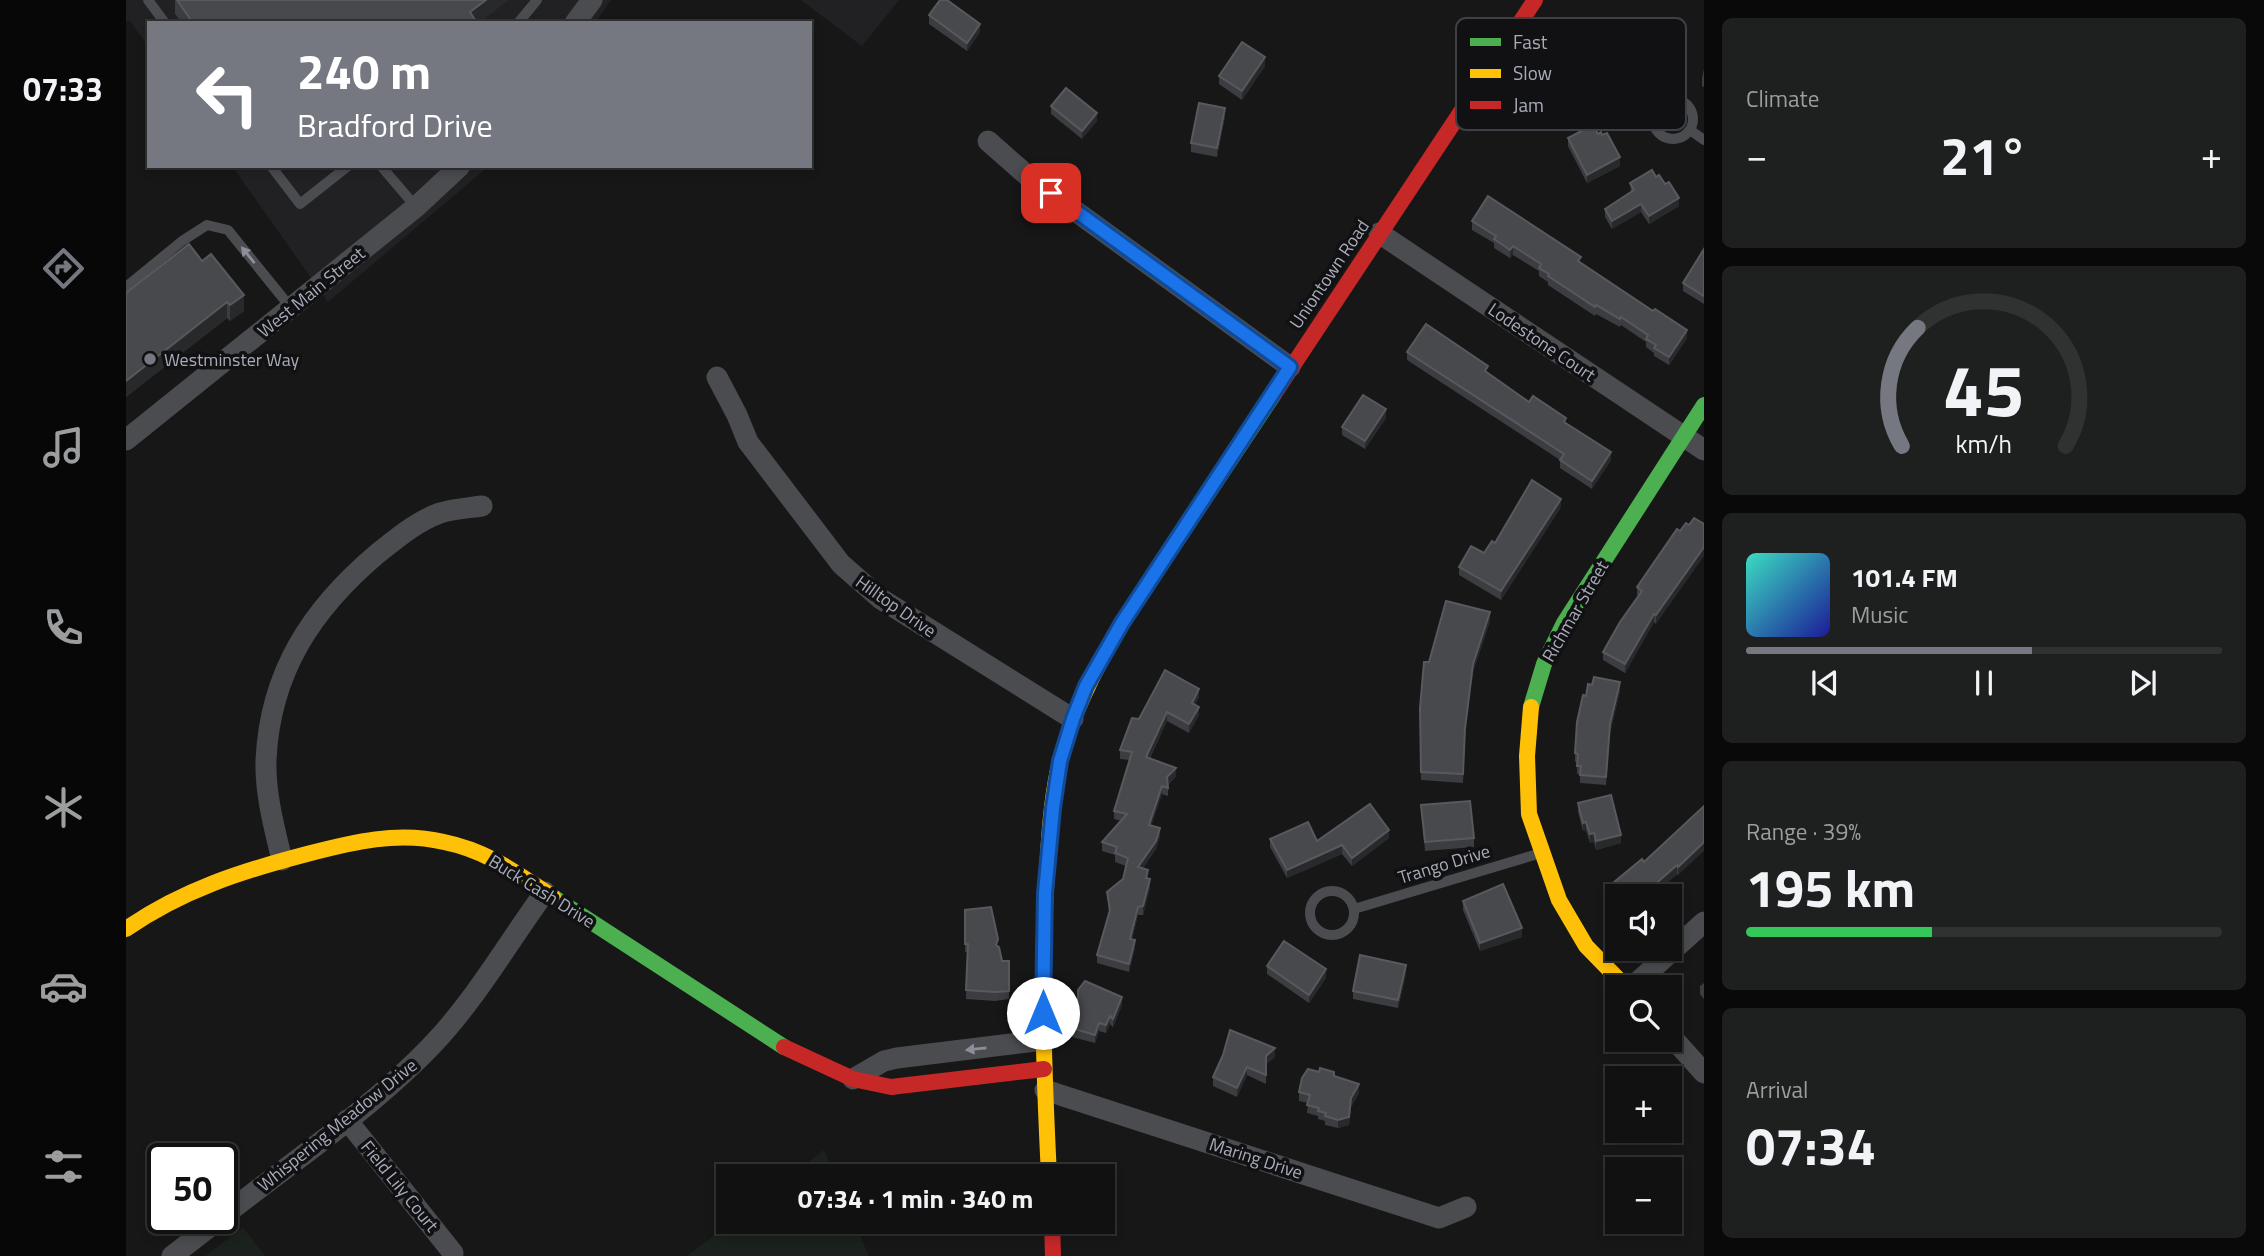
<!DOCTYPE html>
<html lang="en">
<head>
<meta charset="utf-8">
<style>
	:root { --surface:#111; --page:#1e1f1f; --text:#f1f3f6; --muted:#9c9d9f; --line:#303131; --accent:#757880 }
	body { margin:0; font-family:"Titillium Web",sans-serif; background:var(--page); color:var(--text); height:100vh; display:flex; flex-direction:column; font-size:26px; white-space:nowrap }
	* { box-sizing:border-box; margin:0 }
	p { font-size:23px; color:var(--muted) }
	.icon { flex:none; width:38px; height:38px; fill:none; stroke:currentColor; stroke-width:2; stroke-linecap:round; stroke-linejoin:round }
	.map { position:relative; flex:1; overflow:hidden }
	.sheet { display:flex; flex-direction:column; gap:18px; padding:18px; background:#090909; width:560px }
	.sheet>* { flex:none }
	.hud { position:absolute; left:21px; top:21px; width:665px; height:147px; border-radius:0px; box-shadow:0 4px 10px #0003,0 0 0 2px var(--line); background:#757880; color:#fff; overflow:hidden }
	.buttons { position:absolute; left:1479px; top:884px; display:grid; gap:14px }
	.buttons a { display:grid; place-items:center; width:77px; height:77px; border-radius:0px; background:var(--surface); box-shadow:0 4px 10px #0003,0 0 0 2px var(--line); font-size:35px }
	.speed { position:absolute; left:21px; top:1143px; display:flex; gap:14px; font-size:35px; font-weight:700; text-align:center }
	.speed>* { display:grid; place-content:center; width:91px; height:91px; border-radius:50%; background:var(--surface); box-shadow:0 4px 10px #0003,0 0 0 2px var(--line); line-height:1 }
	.speed .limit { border:4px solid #111; border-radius:10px; background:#fff; color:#111 }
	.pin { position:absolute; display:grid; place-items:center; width:60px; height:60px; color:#fff; margin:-30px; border-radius:14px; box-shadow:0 4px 10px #0006 }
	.me { position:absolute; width:77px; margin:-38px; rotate:0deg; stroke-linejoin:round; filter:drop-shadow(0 0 5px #0008) }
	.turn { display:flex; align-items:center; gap:24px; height:147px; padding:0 35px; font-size:32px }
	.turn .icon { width:91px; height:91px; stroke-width:2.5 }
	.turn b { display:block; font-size:49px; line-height:60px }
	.big { font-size:52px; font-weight:700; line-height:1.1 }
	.sheet .card { flex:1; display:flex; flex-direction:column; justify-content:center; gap:10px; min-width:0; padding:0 24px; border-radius:10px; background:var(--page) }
	.sheet .dial { align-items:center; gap:0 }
	.dial svg { height:182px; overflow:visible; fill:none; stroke:var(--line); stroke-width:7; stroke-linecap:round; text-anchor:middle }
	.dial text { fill:var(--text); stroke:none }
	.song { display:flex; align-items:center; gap:21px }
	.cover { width:84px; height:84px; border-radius:10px; background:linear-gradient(135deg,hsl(170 70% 55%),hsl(240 70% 35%)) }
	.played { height:7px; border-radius:4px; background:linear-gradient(90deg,var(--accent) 60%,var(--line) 60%) }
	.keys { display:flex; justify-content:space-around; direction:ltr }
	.heat { display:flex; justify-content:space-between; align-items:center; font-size:38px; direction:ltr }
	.charge { height:10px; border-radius:5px; background:linear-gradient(90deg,#34c759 39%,var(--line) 0) }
	.trip { position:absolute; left:590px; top:1164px; width:399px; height:70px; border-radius:0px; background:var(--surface); box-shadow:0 4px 10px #0003,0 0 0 2px var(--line); font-weight:700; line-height:70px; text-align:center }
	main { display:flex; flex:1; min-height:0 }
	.dock { display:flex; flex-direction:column; width:126px; justify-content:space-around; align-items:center; background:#070707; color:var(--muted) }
	.dock .icon { width:49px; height:49px }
	.dock .on { color:var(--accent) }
	.dock b { font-size:32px; color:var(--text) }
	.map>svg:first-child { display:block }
</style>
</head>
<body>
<main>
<nav class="dock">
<b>07:33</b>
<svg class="icon on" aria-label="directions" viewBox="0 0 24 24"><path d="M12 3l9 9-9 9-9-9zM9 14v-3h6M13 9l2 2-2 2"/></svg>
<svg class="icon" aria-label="music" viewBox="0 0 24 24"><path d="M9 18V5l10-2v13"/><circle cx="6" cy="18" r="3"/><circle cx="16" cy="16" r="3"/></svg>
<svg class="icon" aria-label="phone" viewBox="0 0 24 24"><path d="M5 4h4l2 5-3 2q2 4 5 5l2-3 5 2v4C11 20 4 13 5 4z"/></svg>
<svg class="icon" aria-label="climate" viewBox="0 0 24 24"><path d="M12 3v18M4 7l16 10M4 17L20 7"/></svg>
<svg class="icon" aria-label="car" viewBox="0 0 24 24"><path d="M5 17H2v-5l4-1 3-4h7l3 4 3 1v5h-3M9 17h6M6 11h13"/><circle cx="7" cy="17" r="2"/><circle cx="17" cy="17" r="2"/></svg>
<svg class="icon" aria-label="filters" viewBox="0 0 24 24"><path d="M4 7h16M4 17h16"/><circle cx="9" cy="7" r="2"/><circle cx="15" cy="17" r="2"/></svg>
</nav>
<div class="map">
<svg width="1578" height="1256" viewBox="0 0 1578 1256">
	<rect width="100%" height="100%" fill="#171717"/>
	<g fill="#212124">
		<polygon points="0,0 485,0 469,23 23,23 23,48 4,21 0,21"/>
		<polygon points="675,0 773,0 736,46"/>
		<polygon points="106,166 363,166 202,302"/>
	</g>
	<g fill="#1b211c">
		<polygon points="698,1150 709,1176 664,1176"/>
		<polygon points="606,1222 728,1222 743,1256 561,1256"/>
		<polygon points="117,1227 139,1256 79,1256"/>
	</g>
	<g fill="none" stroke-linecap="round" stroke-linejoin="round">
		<g stroke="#4b4c50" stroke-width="10">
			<polyline points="22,0 39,23"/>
			<polyline points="392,23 411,0"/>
			<circle cx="1547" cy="119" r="20"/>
			<polyline points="1564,130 1578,140"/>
			<polyline points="145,166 174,204 222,166"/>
			<polyline points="255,166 290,207"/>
			<polyline points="0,287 56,241 81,225 102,230 165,308"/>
			<circle cx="1206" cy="913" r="22"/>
			<polyline points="1228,909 1415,853"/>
		</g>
		<g stroke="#4b4c50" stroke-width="21">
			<polyline points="449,23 466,0"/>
			<polyline points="862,141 904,178 1164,367"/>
			<polyline points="1253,233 1578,450"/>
			<polyline points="591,377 611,415 622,442 715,564 755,599 947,719"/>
			<polyline points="0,440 290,207 334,166"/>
			<path d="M 156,860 C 148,827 139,793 140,760 C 144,672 186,609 251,554 C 270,539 291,521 314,513 C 327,509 342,508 356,506"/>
			<polyline points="1506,987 1578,922"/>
			<polyline points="1544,1035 1578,1073"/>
			<polyline points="727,1079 758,1061 771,1058 918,1040"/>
			<polyline points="919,1090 1313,1218 1340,1207"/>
			<polyline points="221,1120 327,1253"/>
			<path d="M 96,1217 C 166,1162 249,1106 309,1042 C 352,996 383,941 419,892"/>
			<polyline points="46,1256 95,1218"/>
		</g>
		<g stroke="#4caf50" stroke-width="16">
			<polyline points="982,647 996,623 1148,394"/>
			<polyline points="1405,707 1418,664 1438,623 1578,405"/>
			<polyline points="427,897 658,1047"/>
		</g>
		<g stroke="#ffc107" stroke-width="16">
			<polyline points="1405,707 1401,756 1403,814 1433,900 1460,946 1500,987"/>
			<path d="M 0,929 C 56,890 116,871 181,854 C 227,842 272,831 318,842 C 362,851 390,873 427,897"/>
			<path d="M 923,1176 C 918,1074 914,973 921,871 C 923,838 925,803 932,770 C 941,727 961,686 982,647"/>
		</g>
		<g stroke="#c62828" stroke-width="16">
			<polyline points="1148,394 1409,0"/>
			<polyline points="658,1047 727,1079 765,1087 918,1069"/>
			<polyline points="926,1222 927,1256"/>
		</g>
	</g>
	<g fill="#3c3d40">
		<polygon points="49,0 382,0 352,23 56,23 49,14"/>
		<polygon points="803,15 854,32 841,51 803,24"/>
		<polygon points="1507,62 1495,75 1495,84 1482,98 1458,76 1458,68"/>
		<polygon points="1139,66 1116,100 1093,84 1093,76"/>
		<polygon points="1578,69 1578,87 1576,86 1576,78"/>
		<polygon points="925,106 971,121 956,139 925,114"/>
		<polygon points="1099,117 1091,157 1065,152 1065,143"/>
		<polygon points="1472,134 1494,166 1461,183 1442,146 1442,138"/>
		<polygon points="1530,177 1553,206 1523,224 1515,212 1486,229 1479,217 1479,209 1505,193 1504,183"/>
		<polygon points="1346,221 1455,263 1561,338 1543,365 1528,356 1528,353 1520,347 1520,342 1495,325 1494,327 1470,314 1469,316 1422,285 1422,282 1413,276 1413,271 1387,255 1384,258 1368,248 1368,243 1346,230"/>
		<polygon points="1578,249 1578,304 1557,291 1557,283"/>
		<polygon points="76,261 118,311 104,321 101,318 0,397 0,293"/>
		<polygon points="1281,352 1362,373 1403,402 1440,423 1485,460 1466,489 1434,468 1434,460 1281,360"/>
		<polygon points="1260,418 1239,449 1216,435 1216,427"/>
		<polygon points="1435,507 1375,600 1333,575 1333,567 1358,553 1369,543"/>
		<polygon points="1551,529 1530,624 1528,622 1499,673 1477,660 1477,652 1512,596 1511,595 1511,587"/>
		<polygon points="1364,621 1347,672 1339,736 1337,783 1295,780 1294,708 1303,662"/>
		<polygon points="1494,691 1484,733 1480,785 1454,783 1454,774 1451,774 1451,762 1449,762 1449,753 1460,696"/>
		<polygon points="1073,697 1069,705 1073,715 1063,733 1041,721 1024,758 1050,776 1042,785 1042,796 1036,794 1025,825 1034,836 1030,849 1017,868 1022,878 1024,887 1017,915 1012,915 1006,939 1009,948 1003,972 971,963 971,955 983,913 981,892 997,879 1000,866 989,862 989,855 976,851 976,842 995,821 988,819 988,811 1004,760 994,759 994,750 1013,719"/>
		<polygon points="1452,803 1495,843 1470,850 1468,842 1464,843 1460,830 1457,831 1452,812"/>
		<polygon points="1295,805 1348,838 1348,847 1299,851"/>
		<polygon points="1578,806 1552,875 1551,874 1529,893 1529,896 1491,896 1487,891 1487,883 1518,862"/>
		<polygon points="1263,838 1226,866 1216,854 1161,878 1144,847 1144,839 1191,841"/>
		<polygon points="1337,901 1396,937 1354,951 1337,910"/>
		<polygon points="839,910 872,946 876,961 883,961 883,999 869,1001 840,999 841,952 839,952"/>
		<polygon points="1141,966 1200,978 1183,1003 1141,974"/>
		<polygon points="1280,974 1272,1008 1227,999 1227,991"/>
		<polygon points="1578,983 1578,999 1574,994 1574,986"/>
		<polygon points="996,1005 987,1027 984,1024 980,1033 973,1031 969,1043 942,1036 941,1019"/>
		<polygon points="1149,1057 1140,1064 1140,1084 1121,1075 1111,1097 1087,1086 1087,1077"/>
		<polygon points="1208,1077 1233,1093 1225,1107 1223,1125 1212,1128 1199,1125 1199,1121 1192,1119 1192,1116 1181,1113 1182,1103 1173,1101 1173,1092"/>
	</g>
	<g fill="#28292a">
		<polygon points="360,0 382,0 352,23 344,23 344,12"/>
		<polygon points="854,24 854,32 841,51 841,43"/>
		<polygon points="1507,53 1507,62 1491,80 1491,72"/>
		<polygon points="1139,57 1139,66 1116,100 1116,91"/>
		<polygon points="1495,75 1495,84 1482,98 1482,90"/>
		<polygon points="1099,108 1099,117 1091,157 1091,148"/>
		<polygon points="971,113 971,121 956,139 956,131"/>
		<polygon points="1494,157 1494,166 1461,183 1461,175"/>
		<polygon points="1553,198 1553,206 1523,224 1523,216"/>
		<polygon points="1515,204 1515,212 1486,229 1486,221"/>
		<polygon points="1387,246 1387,255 1384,258 1384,250"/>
		<polygon points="118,295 118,311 104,321 104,305"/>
		<polygon points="101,302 101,318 0,397 0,381"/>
		<polygon points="1561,330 1561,338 1543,365 1543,357"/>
		<polygon points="1260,409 1260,418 1239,449 1239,441"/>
		<polygon points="1485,452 1485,460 1466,489 1466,481"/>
		<polygon points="1435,499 1435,507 1375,600 1375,591"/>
		<polygon points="1578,547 1578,556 1530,624 1530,615"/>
		<polygon points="1364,612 1364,621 1347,672 1339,736 1337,783 1339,728 1347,664"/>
		<polygon points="1528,614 1528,622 1499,673 1499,664"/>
		<polygon points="1494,682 1494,691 1484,733 1480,785 1484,724"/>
		<polygon points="1073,689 1073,697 1066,712 1066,703"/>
		<polygon points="1073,707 1073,715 1063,733 1063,724"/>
		<polygon points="1041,712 1041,721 1020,765 1020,757"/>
		<polygon points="1050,768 1050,776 1041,785 1041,777"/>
		<polygon points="1036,786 1036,794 1023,833 1023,825"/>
		<polygon points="1460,822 1460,830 1457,831 1457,823"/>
		<polygon points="1034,828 1034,836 1030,849 1012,876 1012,867"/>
		<polygon points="1263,830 1263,838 1226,866 1226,858"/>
		<polygon points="1468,833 1468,842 1464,843 1464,834"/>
		<polygon points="1495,835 1495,843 1470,850 1470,841"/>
		<polygon points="1578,842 1578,851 1552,875 1552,867"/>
		<polygon points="1216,845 1216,854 1161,878 1161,870"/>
		<polygon points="1551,865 1551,874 1529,893 1529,896 1521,896 1526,887"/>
		<polygon points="1024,879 1024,887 1017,915 1017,906"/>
		<polygon points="1012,907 1012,915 1004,947 1004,939"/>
		<polygon points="1396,928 1396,937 1354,951 1354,943"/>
		<polygon points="1009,940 1009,948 1003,972 1003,964"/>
		<polygon points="1280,965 1280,974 1272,1008 1272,1000"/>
		<polygon points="1200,969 1200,978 1183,1003 1183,995"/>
		<polygon points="996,997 996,1005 987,1027 987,1019"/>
		<polygon points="984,1016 984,1024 980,1033 980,1025"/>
		<polygon points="973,1023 973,1031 969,1043 969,1035"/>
		<polygon points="1149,1048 1149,1057 1140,1064 1140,1084 1140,1056"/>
		<polygon points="1121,1067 1121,1075 1111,1097 1111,1088"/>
		<polygon points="1233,1084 1233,1093 1225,1107 1223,1125 1212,1128 1212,1120"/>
	</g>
	<g fill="#48494d" stroke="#57595e" stroke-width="2">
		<polygon points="51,0 360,0 344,12 351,23 67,23"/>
		<polygon points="814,0 821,0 854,24 841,43 803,15"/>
		<polygon points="1116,42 1139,57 1116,91 1093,76"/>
		<polygon points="940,88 971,113 956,131 925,106"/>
		<polygon points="1073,103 1099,108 1091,148 1065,143"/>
		<polygon points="1467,125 1472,134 1475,132 1476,135 1481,133 1494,157 1461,175 1442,138"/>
		<polygon points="1526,170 1530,177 1533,175 1539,184 1543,182 1553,198 1523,216 1515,204 1486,221 1479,209 1508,190 1504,183"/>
		<polygon points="1362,196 1455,257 1452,261 1527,311 1529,309 1561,330 1543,357 1528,348 1530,345 1520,339 1522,335 1495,317 1494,319 1470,305 1469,307 1422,276 1423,274 1413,268 1415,264 1387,246 1384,250 1368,239 1370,236 1346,221"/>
		<polygon points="63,244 76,261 85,254 118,295 104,305 101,302 0,381 0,293"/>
		<polygon points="1578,249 1578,296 1557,283"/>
		<polygon points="1300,324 1362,366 1359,371 1403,402 1407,396 1440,418 1438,422 1485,452 1466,481 1434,460 1438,454 1281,352"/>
		<polygon points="1237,395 1260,409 1239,441 1216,427"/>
		<polygon points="1406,480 1435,499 1375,591 1333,567 1345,546 1358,553 1366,541 1369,543"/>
		<polygon points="1568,518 1578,524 1578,547 1530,615 1528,614 1499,664 1477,652 1494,622 1516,591 1511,587 1551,529 1554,531 1560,523 1563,525"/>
		<polygon points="1320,601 1364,612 1347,664 1339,728 1337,774 1295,772 1294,708 1298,662 1303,662"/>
		<polygon points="1039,670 1073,689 1066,703 1073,707 1063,724 1041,712 1020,757 1050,768 1041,777 1042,788 1036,786 1023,825 1034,828 1030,841 1012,867 1022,870 1020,878 1024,879 1017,906 1012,907 1004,939 1009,940 1003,964 971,955 984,910 981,892 997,879 1002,858 989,853 991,847 976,842 1001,814 988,811 1006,752 994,750 1006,718 1013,719"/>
		<polygon points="1468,677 1494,682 1484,724 1480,777 1454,775 1455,766 1451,766 1452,754 1449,753 1451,722 1457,695 1460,696 1462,684 1466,685"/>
		<polygon points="1485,795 1495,835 1470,841 1468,833 1464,834 1460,822 1457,823 1452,803"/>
		<polygon points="1344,801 1348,838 1299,842 1295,805"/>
		<polygon points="1244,804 1263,830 1226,858 1216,845 1161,870 1144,839 1182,822 1191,841"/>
		<polygon points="1578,806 1578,842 1552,867 1551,865 1526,887 1529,890 1522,896 1498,896 1487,883 1516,859 1518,862"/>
		<polygon points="1377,884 1396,928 1354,943 1337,901"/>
		<polygon points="865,907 872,939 870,945 873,947 876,961 883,961 883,991 869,992 840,990 842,944 839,944 839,910"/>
		<polygon points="1158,941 1200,969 1183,995 1141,966"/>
		<polygon points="1234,955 1280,965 1272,1000 1227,991"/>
		<polygon points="959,981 996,997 987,1019 984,1016 980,1025 973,1023 969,1035 942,1027 941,1019 952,1002 952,990"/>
		<polygon points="1104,1030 1149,1048 1140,1056 1140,1075 1121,1067 1111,1088 1087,1077 1097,1055"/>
		<polygon points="1194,1068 1208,1072 1208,1076 1233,1084 1225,1098 1223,1117 1212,1120 1199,1116 1200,1113 1192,1111 1193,1108 1181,1105 1184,1095 1173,1092 1176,1078 1182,1069 1193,1072"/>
	</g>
	<defs><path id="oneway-solid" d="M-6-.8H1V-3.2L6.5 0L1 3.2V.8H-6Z" transform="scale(1.75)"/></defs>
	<g fill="#8c8f9a">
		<use href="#oneway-solid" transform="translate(122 255) rotate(-129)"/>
		<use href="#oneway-solid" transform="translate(850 1049) rotate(174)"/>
	</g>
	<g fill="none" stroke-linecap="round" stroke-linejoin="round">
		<g stroke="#114b97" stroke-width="18">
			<polyline id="route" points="917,1013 919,893 927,808 934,761 947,719 960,686 996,623 1164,367 925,193"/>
		</g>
		<use href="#route" stroke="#1a73e8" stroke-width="12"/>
	</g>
	<circle fill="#757880" stroke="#111113" stroke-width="2.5" cx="24" cy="359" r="7"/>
	<g text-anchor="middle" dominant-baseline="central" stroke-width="7" stroke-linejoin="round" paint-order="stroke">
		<g font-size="18" fill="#a8acb9" stroke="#111113">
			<text transform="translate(1203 274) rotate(-56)">Uniontown Road</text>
			<text transform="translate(185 292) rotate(-39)">West Main Street</text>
			<text transform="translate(1416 342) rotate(34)">Lodestone Court</text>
			<text transform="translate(770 606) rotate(35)">Hilltop Drive</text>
			<text transform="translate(1449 611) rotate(-60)">Richmar Street</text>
			<text transform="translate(1318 864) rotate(-17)">Trango Drive</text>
			<text transform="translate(416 891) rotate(32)">Buck Cash Drive</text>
			<text transform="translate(211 1125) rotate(-39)">Whispering Meadow Drive</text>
			<text transform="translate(1130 1158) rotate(18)">Maring Drive</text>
			<text transform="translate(274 1186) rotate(51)">Field Lily Court</text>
		</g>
		<g font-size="18" fill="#a8acb9" stroke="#111113" text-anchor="start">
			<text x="38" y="359">Westminster Way</text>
		</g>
	</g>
	<rect x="1330" y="18" width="230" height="112" rx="10" fill="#111113" stroke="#3e4045" stroke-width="2"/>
	<rect x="1344" y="38" width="31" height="8" fill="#4caf50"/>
	<rect x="1344" y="69" width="31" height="9" fill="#ffc107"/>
	<rect x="1344" y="101" width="31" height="8" fill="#c62828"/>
	<g font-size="19" fill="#a8acb9">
		<text x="1387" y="49">Fast</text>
		<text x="1387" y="80">Slow</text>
		<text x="1387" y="112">Jam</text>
	</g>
</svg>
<div class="buttons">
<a><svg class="icon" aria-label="sound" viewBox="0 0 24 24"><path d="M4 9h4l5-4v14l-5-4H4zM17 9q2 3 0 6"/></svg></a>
<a><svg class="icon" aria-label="search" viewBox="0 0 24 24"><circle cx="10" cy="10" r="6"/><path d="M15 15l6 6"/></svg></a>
<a>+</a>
<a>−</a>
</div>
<div class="speed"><div class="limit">50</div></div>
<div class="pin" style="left:925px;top:193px;background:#d93025"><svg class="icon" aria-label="arrive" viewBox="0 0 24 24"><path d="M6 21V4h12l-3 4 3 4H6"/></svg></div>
<svg class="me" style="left:917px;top:1013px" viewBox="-20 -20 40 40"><circle r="19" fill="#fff"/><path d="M0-13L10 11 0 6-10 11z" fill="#1a73e8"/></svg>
<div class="trip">07:34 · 1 min · 340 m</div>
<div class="hud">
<div class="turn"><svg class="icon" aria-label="left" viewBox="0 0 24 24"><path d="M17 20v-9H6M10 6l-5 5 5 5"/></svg><div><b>240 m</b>Bradford Drive</div></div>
</div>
</div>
<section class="sheet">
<div class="card"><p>Climate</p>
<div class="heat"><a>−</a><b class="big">21°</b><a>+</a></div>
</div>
<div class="card dial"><svg viewBox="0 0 100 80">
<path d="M14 69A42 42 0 1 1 86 69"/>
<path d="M14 69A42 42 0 0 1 21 17" stroke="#757880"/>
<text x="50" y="56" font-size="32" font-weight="700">45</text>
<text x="50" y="72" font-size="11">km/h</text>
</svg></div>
<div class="card">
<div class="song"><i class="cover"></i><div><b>101.4 FM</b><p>Music</p></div></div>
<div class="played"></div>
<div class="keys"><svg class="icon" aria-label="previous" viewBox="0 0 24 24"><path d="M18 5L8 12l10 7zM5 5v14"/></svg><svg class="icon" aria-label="pause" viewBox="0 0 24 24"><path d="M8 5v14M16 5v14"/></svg><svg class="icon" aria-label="next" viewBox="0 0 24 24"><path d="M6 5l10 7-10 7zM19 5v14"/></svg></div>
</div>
<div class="card"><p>Range · 39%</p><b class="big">195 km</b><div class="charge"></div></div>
<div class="card"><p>Arrival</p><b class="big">07:34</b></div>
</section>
</main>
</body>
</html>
